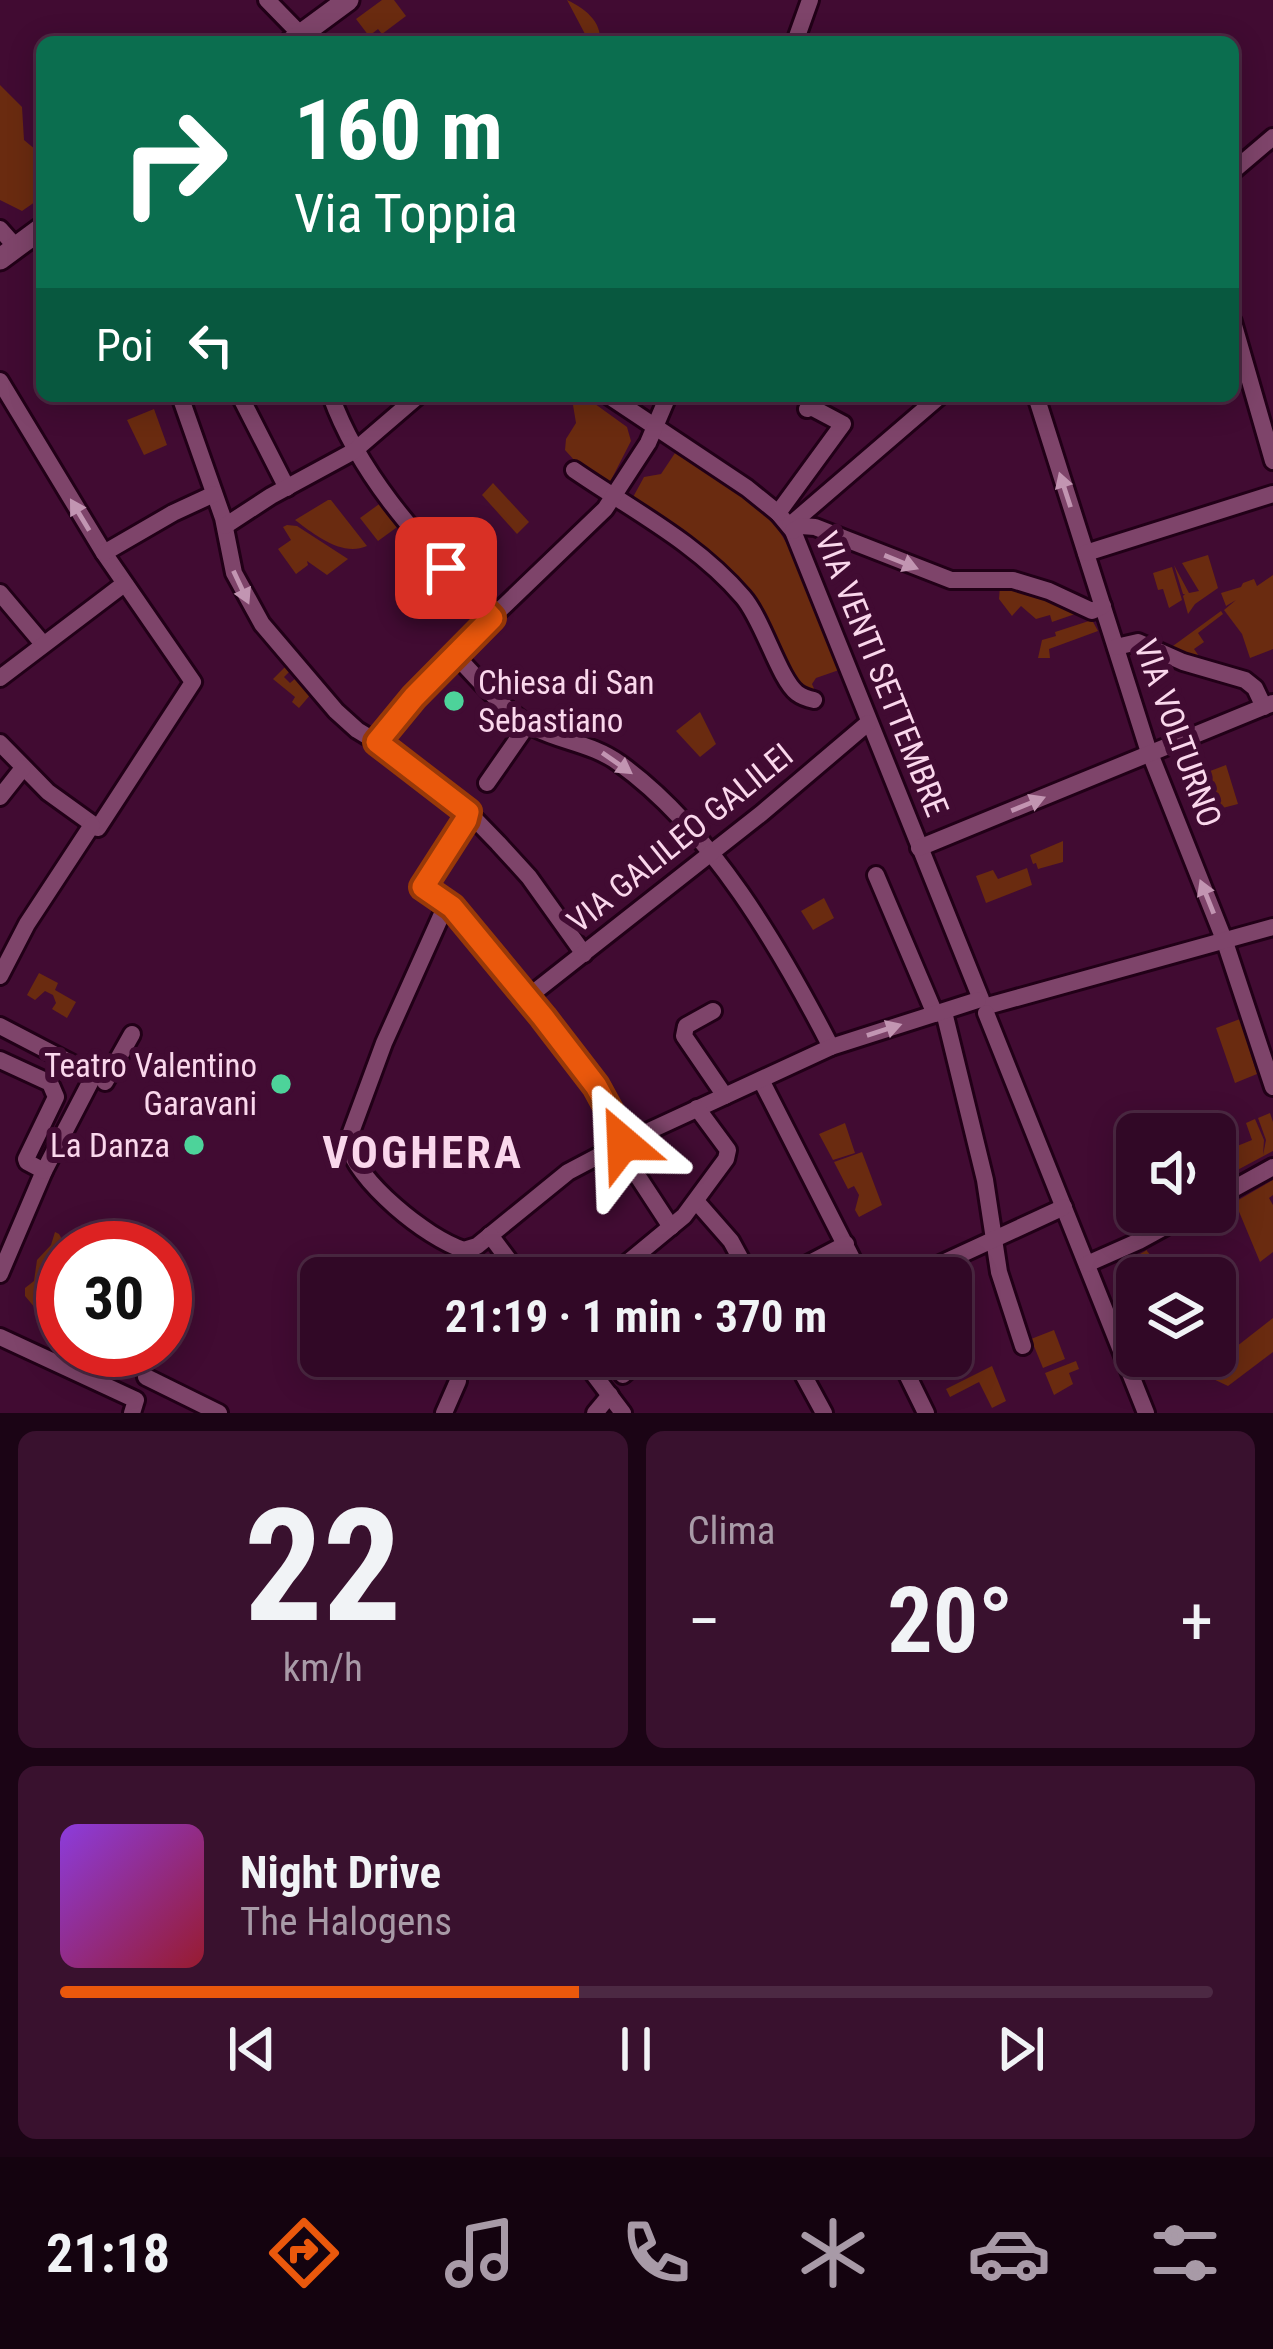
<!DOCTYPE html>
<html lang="it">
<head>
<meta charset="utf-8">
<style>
	:root { --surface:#310826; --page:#39112e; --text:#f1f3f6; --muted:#a89aa7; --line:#4c2943; --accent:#ea580c }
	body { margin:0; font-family:"Roboto Condensed",sans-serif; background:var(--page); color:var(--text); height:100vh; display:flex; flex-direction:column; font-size:45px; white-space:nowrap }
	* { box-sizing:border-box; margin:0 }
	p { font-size:39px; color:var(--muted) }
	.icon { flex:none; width:66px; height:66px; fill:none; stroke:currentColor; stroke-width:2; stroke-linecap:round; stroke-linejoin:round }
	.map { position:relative; height:1413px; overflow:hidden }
	.drawer { display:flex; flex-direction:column; gap:18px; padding:18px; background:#1b0415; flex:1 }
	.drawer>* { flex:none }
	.guide { position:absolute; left:36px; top:36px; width:1203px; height:366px; border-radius:18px; box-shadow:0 6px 30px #0003,0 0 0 3px var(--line); background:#0b6e4f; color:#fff; overflow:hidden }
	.buttons { position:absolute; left:1116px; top:1113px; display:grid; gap:24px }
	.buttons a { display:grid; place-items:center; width:120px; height:120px; border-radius:18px; background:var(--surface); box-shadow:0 6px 30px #0003,0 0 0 3px var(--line); font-size:60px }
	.speed { position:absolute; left:36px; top:1221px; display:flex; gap:24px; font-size:60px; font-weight:700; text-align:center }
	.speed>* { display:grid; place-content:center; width:156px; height:156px; border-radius:50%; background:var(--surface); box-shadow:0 6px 30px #0003,0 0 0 3px var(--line); line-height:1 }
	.speed .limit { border:18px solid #d22; background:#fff; color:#111 }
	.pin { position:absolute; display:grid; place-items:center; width:102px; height:102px; color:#fff; margin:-51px; border-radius:24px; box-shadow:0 6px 18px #0006 }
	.me { position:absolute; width:132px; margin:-66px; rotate:334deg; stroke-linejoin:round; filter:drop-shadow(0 0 9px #0008) }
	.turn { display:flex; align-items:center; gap:42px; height:252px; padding:0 60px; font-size:54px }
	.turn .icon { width:156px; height:156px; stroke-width:2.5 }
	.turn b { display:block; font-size:84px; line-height:102px }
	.then { display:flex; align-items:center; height:114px; padding:0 60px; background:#0003; gap:24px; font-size:45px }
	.big { font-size:90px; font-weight:700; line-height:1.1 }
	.drawer .tile { flex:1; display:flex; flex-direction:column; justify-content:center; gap:18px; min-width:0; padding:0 42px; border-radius:18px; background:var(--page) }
	.drawer .dial { align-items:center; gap:0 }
	.dial b { font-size:156px; line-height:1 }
	.song { display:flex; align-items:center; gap:36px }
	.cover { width:144px; height:144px; border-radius:18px; background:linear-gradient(135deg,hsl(270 70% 55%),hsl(350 70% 35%)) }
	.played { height:12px; border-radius:6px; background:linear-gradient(90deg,var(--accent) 45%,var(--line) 45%) }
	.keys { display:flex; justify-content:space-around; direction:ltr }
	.heat { display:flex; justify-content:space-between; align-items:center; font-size:66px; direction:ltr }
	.drawer .tiles { flex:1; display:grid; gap:18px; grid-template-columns:1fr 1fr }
	.tile:last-child { grid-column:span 2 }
	.trip { position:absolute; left:300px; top:1257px; width:672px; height:120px; border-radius:18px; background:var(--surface); box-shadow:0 6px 30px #0003,0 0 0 3px var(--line); font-weight:700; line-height:120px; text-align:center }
	.dock { display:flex; height:192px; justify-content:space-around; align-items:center; background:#14030f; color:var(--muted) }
	.dock .icon { width:84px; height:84px }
	.dock .current { color:var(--accent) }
	.dock b { font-size:54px; color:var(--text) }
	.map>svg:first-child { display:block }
</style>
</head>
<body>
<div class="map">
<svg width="1273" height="1413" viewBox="0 0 1273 1413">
	<rect width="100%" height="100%" fill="#410b32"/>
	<g fill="#6a2b10">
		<polygon points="382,0 394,0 406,16 382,34 378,29 369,36 356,19"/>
		<path d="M 567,0 C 584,8 602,21 600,42 L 577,42 L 585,34 Z"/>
		<polygon points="0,85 22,107 24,140 42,155 42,197 22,211 0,200"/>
		<polygon points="575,396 584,396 627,427 631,441 609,484 575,461 565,450 566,439 576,423 573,405"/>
		<polygon points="154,409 167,445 144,455 127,420"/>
		<path d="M 675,453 C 706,473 742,492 768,517 C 796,545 823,631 839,670 L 816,678 L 812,684 L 816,693 L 798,690 L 713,556 L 687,533 L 632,499 L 644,477 L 661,474 Z"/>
		<polygon points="493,483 529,522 517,534 482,495"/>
		<path d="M 328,500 L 331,500 L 367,546 C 342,557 315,535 295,520 Z"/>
		<polygon points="382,502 400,525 378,541 360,518"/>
		<polygon points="287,525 297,526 348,559 327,575 307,561 308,565 296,574 278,549 291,540 283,527"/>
		<polygon points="1208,555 1218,588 1195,604 1188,614 1183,596 1185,594 1183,594 1174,565 1189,593 1199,591 1182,563"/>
		<polygon points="1172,567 1182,600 1169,608 1163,589 1158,590 1153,573"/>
		<polygon points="1273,575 1273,649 1250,658 1242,634 1224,610 1236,600 1226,606 1221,593 1241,587 1243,583 1254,579 1257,586"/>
		<polygon points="1000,586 1044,597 1078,613 1052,622 1050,615 1036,619 1021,606 1012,616 999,599"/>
		<polygon points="1221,611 1223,614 1198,633 1204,642 1194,649 1201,659 1166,651"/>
		<polygon points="1092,620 1098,631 1049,649 1050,658 1038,658 1042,640 1056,636 1055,632"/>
		<polygon points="286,666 290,671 284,677 290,683 296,678 311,694 299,708 292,702 295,697 273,679"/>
		<polygon points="700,712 716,744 700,757 676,731"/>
		<polygon points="1226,765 1238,804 1211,811 1206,798 1208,792 1202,790 1197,776"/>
		<polygon points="1063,841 1063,862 1038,869 1036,863 1033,864 1030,855"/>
		<polygon points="1027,868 1032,885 986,903 976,876 993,870 998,879"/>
		<polygon points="824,898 834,918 813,930 801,911"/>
		<polygon points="39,973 58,983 55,990 76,1002 67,1018 52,1009 56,1003 53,995 45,991 35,1000 27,995"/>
		<polygon points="1240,1019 1257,1074 1235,1083 1216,1028"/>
		<polygon points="1270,1113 1273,1122 1273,1151 1215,1182 1215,1155 1252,1140 1246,1123 1255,1119 1264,1140 1263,1155 1266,1140 1258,1118"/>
		<polygon points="845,1123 855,1153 833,1160 819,1134"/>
		<polygon points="862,1152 882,1205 859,1217 855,1210 859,1195 854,1186 848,1189 834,1162"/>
		<polygon points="1273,1180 1273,1195 1269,1198 1273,1205 1273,1252 1260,1262 1235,1202"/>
		<polygon points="55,1232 59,1234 67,1248 63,1248 63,1254 52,1265 53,1278 47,1303 36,1309 25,1296 25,1288 34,1281 37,1260 51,1245"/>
		<polygon points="1147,1250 1147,1251 1169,1278 1141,1278 1133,1258"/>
		<polygon points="1273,1318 1273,1352 1228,1386 1209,1377 1209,1368"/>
		<polygon points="1054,1330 1065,1359 1043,1368 1031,1339"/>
		<polygon points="1076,1361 1079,1369 1069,1373 1073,1384 1054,1395 1045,1373"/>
		<polygon points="992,1366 1006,1401 992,1408 979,1382 950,1397 946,1389"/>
	</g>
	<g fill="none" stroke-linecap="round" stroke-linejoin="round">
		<g stroke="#210017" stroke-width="22">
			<g id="minor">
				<polyline points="267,0 307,41"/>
				<polyline points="795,42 810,0"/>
				<polyline points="1233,171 1273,137"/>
				<polyline points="0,229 16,247"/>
				<polyline points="1233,322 1273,461"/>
				<polyline points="0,381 104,553 193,682 98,828 48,792 0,743"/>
				<polyline points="180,396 223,518 234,573 262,624 336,711 357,730 390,750 430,780 468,812 498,843 529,877 584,954"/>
				<polyline points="240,396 287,488"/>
				<path d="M 331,396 C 362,483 431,551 492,618"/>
				<polyline points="609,396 747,488 778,513 793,531 981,999"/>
				<polyline points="1036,396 1147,746 1225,942 1273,1087"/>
				<path d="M 574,470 C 632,510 696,542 743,597 C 763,620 779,679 797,693 C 801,696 809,699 814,700"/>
				<polyline points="778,513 843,424 811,407 807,409"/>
				<polyline points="790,525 940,396"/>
				<polyline points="225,526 271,496 354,451 418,396"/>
				<polyline points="793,531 801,526 815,527 951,580 1013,580 1049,591 1092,611 1103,606"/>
				<polyline points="104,553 173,513 214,494"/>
				<polyline points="1086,553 1273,494"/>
				<polyline points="0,593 43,644"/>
				<polyline points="1116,647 1138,642 1183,662 1245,680 1255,688 1264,707"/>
				<path d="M 454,654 C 477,677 506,714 535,728 C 563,742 593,744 619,763 C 711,829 780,948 831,1047"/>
				<polyline points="0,678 124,584"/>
				<polyline points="378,743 414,696 454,654 605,509 648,443 668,396"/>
				<polyline points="487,783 528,724"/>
				<polyline points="0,797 23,768"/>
				<polyline points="919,848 1273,703"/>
				<polyline points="876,875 935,1014"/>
				<path d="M 446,905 L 452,907 C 489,950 525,993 560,1039 C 584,1070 613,1104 623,1143 L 568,1172 L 477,1246 L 464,1250 C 425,1237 359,1183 347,1143 L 384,1043 Z"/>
				<polyline points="446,905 423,887 466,821 468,812"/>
				<polyline points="0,976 27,924 92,825"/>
				<polyline points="528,997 762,813 868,723"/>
				<polyline points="991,1005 1273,927"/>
				<polyline points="713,1011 686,1026 684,1036 725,1096"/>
				<polyline points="944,1012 985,1180 999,1272 1023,1346"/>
				<polyline points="986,1013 1146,1413"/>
				<polyline points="0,1026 94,1075 44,1171 0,1274"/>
				<polyline points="0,1060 50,1083 56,1097 26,1159 27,1162 44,1171"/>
				<polyline points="761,1080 862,1278"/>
				<polyline points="105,1082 132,1034"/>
				<polyline points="1215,1199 1273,1167"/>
				<polyline points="696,1201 731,1241 751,1278"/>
				<polyline points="671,1227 635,1172 623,1143 831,1047 978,1000"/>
				<polyline points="490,1235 522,1278"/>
				<polyline points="1087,1264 1139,1241 1192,1212"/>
				<polyline points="609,1278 684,1216 726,1159 728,1150 697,1108"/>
				<polyline points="781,1278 846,1244"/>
				<polyline points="910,1278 1064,1207"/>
				<polyline points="0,1337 136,1400 132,1413"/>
				<polyline points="580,1356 623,1413"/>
				<polyline points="793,1356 824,1413"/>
				<polyline points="898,1356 926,1413"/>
				<polyline points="623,1375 645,1356"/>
				<polyline points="146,1377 219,1413"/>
				<polyline points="444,1413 458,1381 454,1357"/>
				<polyline points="595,1413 610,1395"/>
			</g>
		</g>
		<g stroke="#210017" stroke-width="27">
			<g id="tertiary">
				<polyline points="291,42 348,0"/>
				<polyline points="0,259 42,228"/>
			</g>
		</g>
		<use href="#minor" stroke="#7e446a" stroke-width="16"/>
		<use href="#tertiary" stroke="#7e446a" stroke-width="21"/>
	</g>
	<defs><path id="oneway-solid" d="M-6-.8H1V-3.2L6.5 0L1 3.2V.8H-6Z" transform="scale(3)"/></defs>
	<g fill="#c295b2">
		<use href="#oneway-solid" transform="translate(1065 490) rotate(-108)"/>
		<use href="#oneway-solid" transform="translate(80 515) rotate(-121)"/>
		<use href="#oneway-solid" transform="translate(901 562) rotate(22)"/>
		<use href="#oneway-solid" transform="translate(241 587) rotate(65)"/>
		<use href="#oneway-solid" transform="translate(617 763) rotate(35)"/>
		<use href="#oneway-solid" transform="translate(1028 804) rotate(-22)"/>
		<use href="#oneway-solid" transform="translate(1207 897) rotate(-112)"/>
		<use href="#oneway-solid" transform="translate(884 1030) rotate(-18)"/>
	</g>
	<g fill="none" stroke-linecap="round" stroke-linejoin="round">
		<g stroke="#983908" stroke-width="30">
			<polyline id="route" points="446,568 492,618 414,697 377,742 468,812 466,820 423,887 452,907 543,1017 596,1086 620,1130 623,1143"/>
		</g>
		<use href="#route" stroke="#ea580c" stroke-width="21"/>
	</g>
	<g fill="#4dd39a" stroke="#410b32" stroke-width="4.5">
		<circle cx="454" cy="701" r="12"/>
		<circle cx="281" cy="1084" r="12"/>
		<circle cx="194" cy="1145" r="12"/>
	</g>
	<g text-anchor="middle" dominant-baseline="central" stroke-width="12" stroke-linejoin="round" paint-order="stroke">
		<g font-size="33" fill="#fad7ec" stroke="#410b32">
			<text transform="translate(882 674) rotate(68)">VIA VENTI SETTEMBRE</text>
			<text transform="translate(1178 733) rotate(70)">VIA VOLTURNO</text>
			<text transform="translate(680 838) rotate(-39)">VIA GALILEO GALILEI</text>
		</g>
		<g font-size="33" fill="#fad7ec" stroke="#410b32" text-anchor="end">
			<text x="478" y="682" text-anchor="start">Chiesa di San<tspan x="478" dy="38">Sebastiano</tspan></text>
			<text x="257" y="1065">Teatro Valentino<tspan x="257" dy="38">Garavani</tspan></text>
			<text x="170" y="1145">La Danza</text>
		</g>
		<g font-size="45" font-weight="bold" letter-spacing="3" fill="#fad7ec" stroke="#410b32">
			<text x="423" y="1152">VOGHERA</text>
		</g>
	</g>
</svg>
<div class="buttons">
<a><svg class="icon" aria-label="sound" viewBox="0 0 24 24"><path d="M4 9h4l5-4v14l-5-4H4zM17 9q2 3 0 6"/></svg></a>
<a><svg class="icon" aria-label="layers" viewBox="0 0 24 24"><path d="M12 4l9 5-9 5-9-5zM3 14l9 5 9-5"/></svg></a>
</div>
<div class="speed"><div class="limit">30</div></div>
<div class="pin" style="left:446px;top:568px;background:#d93025"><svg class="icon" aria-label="arrive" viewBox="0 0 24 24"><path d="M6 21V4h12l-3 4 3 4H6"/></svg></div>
<svg class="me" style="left:623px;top:1143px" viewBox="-20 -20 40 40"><path d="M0-17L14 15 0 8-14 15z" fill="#ea580c" stroke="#fff" stroke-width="4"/></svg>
<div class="trip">21:19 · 1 min · 370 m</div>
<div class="guide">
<div class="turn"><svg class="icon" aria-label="right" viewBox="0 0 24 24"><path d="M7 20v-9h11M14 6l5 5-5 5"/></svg><div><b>160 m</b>Via Toppia</div></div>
<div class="then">Poi<svg class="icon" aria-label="left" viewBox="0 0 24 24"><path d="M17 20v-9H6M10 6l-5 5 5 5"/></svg></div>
</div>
</div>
<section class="drawer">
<div class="tiles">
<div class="tile dial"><b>22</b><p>km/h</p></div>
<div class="tile"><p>Clima</p>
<div class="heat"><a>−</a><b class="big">20°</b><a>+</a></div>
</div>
<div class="tile">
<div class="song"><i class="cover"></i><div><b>Night Drive</b><p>The Halogens</p></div></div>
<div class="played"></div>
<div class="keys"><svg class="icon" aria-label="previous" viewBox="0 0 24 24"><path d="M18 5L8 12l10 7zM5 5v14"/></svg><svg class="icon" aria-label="pause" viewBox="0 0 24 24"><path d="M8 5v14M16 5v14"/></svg><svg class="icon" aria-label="next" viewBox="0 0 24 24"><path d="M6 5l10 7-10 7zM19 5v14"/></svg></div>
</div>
</div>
</section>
<nav class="dock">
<b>21:18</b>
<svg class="icon current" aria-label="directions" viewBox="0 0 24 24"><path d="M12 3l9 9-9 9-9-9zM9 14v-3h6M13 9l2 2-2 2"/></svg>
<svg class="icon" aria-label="music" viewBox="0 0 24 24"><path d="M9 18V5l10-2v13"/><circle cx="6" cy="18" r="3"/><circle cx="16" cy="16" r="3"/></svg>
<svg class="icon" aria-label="phone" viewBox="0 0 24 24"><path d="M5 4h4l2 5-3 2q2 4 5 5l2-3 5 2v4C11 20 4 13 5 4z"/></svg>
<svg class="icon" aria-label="climate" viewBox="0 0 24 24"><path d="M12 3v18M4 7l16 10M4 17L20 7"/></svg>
<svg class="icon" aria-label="car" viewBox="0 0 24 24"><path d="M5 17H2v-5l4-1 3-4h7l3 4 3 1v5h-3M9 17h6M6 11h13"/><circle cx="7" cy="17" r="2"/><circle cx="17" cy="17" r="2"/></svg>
<svg class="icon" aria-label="filters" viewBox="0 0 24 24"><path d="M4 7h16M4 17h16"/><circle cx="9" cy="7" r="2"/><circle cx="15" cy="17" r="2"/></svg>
</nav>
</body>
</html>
